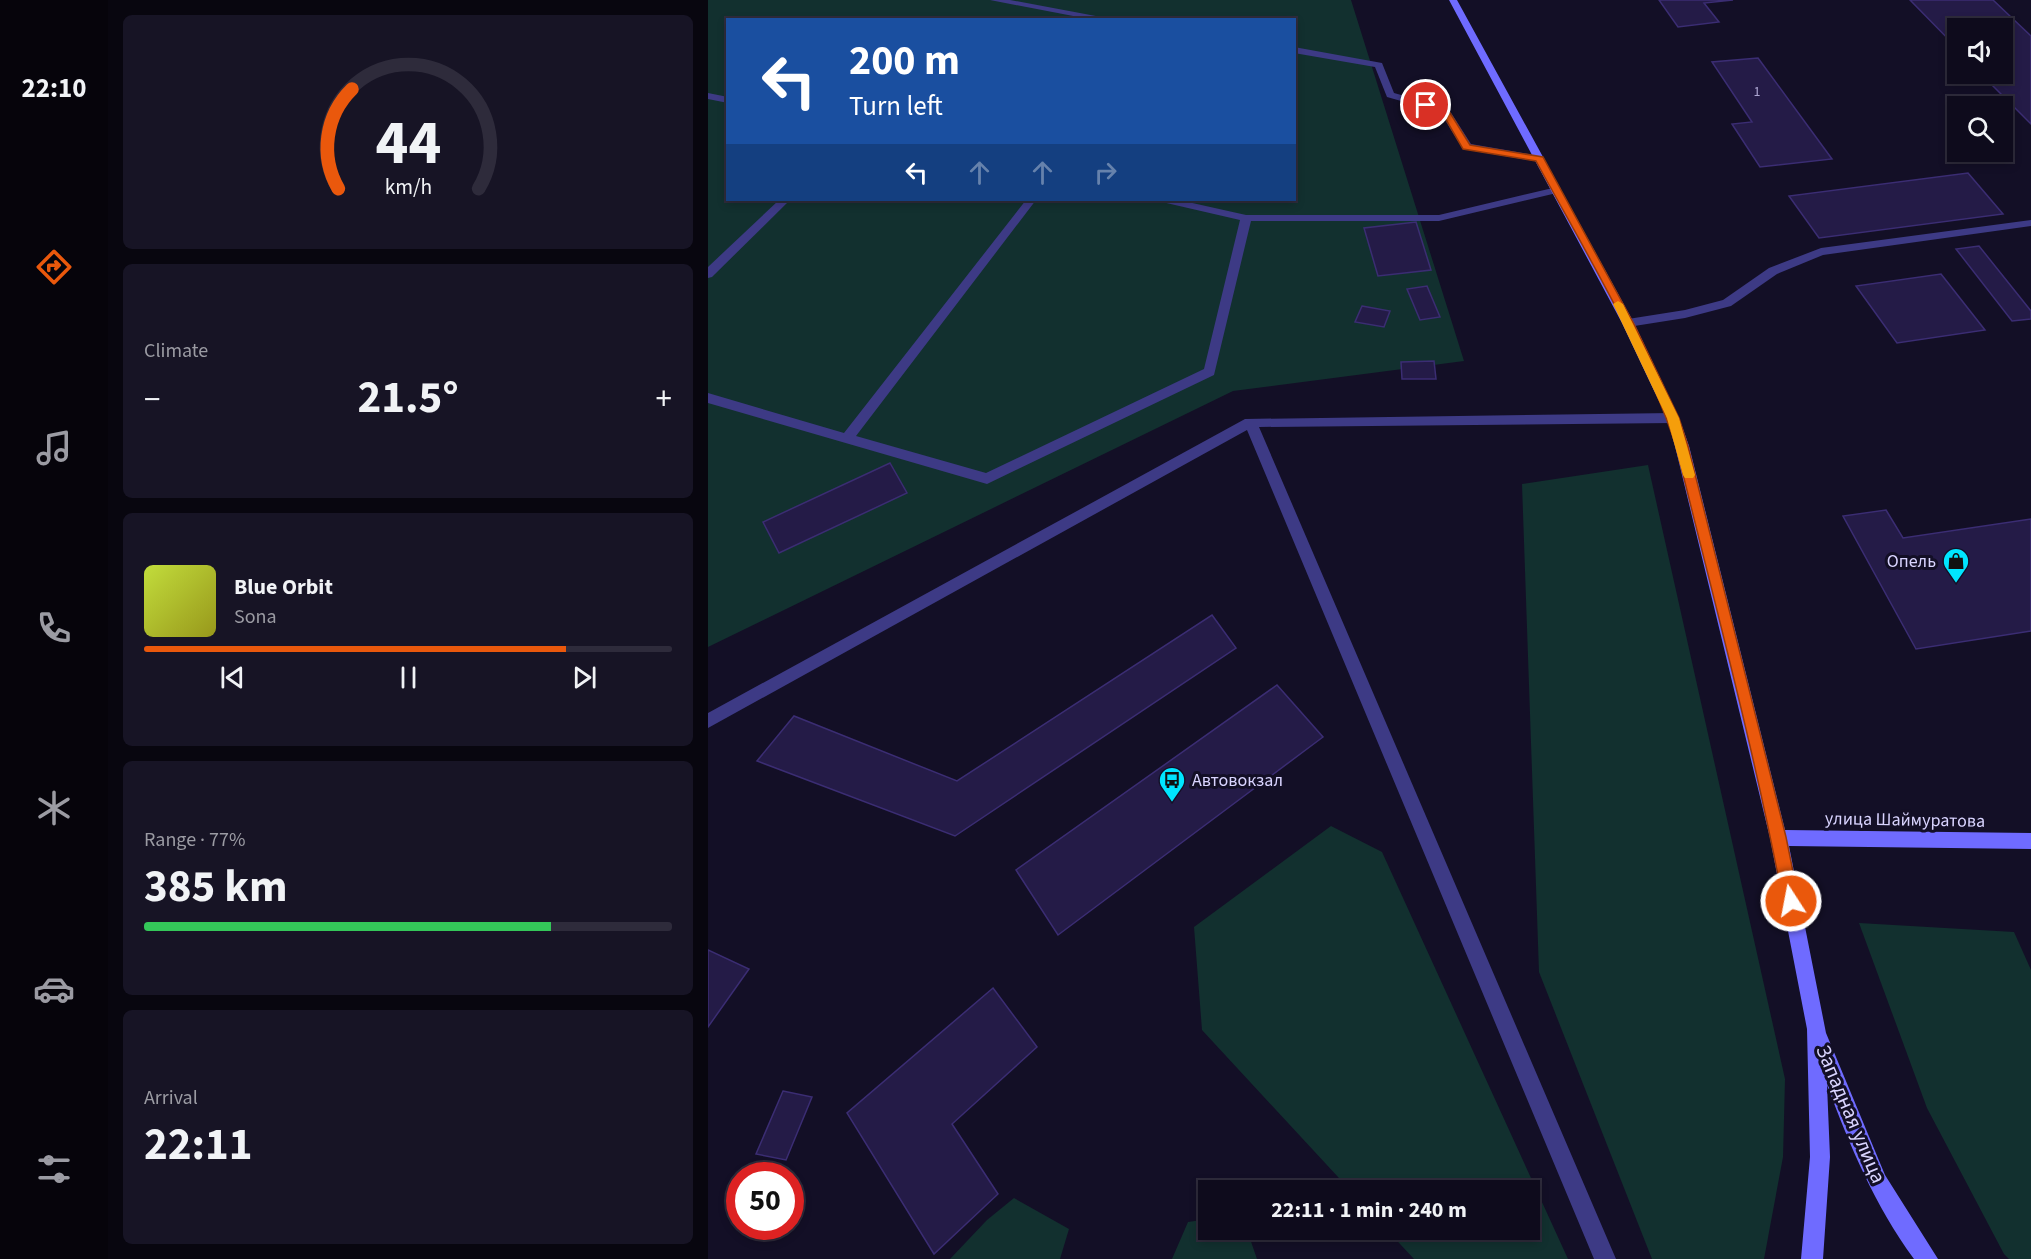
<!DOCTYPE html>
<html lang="en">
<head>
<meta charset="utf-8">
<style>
	:root { --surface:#0e0b1c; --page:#171425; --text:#f1f3f6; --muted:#9b9ba3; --line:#2e2b3b; --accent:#ea580c }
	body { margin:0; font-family:"Source Sans 3",sans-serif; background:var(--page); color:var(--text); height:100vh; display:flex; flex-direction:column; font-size:22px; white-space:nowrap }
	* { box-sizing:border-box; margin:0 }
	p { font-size:20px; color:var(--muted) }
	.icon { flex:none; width:33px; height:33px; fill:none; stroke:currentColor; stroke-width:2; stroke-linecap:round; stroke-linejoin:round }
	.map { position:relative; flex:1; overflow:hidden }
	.panel { display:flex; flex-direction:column; gap:15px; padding:15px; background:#08060f; width:600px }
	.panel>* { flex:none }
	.top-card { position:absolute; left:18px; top:18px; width:570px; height:183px; border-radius:0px; box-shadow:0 3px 9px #0003,0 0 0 2px var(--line); background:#1a4fa0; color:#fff; overflow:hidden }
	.fabs { position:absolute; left:1239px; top:18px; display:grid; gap:12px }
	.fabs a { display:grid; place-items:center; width:66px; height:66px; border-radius:0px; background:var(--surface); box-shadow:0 3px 9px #0003,0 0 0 2px var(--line); font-size:30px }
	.speed { position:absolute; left:18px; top:1162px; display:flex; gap:12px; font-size:30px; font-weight:700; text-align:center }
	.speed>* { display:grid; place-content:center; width:78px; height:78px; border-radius:50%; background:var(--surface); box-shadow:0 3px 9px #0003,0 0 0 2px var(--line); line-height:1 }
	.speed .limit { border:9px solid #d22; background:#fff; color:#111 }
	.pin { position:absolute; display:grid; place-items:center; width:51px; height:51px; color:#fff; margin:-26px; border:3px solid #fff; border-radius:50%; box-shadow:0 2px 6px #0007 }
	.me { position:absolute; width:66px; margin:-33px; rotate:349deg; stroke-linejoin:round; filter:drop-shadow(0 0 4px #0008) }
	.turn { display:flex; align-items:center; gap:21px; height:126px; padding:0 24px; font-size:27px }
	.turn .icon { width:78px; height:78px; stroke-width:2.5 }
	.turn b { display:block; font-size:42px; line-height:51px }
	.lanes { display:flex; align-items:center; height:57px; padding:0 24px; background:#0003; justify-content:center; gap:30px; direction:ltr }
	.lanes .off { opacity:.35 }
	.big { font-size:45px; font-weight:700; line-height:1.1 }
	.panel .widget { flex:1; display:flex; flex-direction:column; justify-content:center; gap:9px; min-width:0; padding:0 21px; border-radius:9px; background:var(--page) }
	.panel .dial { align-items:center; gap:0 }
	.dial svg { height:156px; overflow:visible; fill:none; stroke:var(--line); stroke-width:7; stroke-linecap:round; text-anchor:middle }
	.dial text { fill:var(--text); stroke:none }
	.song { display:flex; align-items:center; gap:18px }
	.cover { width:72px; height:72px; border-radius:9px; background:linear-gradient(135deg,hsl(70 70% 55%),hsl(60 70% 35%)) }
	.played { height:6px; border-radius:3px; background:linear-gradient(90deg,var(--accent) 80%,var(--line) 80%) }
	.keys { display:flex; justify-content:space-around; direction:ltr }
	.heat { display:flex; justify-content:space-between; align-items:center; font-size:33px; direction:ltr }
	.charge { height:9px; border-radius:4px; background:linear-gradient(90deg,#34c759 77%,var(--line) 0) }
	.trip { position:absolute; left:490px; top:1180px; width:342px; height:60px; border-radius:0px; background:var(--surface); box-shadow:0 3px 9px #0003,0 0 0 2px var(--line); font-weight:700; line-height:60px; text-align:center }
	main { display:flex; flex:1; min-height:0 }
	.dock { display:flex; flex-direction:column; width:108px; justify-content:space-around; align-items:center; background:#06040b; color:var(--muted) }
	.dock .icon { width:42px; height:42px }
	.dock .selected { color:var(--accent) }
	.dock b { font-size:27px; color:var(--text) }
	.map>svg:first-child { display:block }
</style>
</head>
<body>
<main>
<nav class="dock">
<b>22:10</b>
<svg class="icon selected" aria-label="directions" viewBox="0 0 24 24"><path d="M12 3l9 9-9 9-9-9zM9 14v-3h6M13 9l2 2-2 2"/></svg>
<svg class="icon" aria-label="music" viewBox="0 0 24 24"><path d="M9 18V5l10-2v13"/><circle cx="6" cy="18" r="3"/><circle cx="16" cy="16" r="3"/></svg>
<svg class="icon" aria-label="phone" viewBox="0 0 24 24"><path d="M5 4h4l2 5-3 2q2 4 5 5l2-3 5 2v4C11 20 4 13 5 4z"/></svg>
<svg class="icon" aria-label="climate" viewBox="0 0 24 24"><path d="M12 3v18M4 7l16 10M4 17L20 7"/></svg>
<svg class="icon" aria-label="car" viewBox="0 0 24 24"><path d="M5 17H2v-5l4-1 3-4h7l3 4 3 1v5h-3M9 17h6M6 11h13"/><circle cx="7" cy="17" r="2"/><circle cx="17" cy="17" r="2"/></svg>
<svg class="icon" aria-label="filters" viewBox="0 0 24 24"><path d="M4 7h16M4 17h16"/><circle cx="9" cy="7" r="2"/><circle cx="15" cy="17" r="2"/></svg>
</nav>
<section class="panel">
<div class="widget dial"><svg viewBox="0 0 100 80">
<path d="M14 69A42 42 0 1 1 86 69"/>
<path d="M14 69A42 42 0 0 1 21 18" stroke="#ea580c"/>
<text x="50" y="56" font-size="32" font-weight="700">44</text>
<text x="50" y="72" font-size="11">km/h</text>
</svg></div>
<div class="widget"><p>Climate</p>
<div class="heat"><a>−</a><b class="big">21.5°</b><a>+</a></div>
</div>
<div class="widget">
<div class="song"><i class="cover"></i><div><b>Blue Orbit</b><p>Sona</p></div></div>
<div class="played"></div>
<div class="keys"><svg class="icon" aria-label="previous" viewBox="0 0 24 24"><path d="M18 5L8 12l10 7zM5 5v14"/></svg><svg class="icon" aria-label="pause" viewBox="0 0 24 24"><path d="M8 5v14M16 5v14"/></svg><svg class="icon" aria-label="next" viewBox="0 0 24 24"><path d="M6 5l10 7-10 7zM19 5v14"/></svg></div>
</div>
<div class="widget"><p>Range · 77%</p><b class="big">385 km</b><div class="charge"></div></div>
<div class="widget"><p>Arrival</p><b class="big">22:11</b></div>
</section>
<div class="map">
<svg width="1323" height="1259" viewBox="0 0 1323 1259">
	<rect width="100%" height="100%" fill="#130f26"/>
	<g fill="#12302f" fill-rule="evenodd">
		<path d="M 0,0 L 643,0 L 756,361 L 525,391 L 0,647 ZM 20,20 L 586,20 L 586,200 L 20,200 Z"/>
		<polygon points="940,465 1077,1079 1075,1157 1056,1259 944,1259 831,972 814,484"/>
		<polygon points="623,826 674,852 860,1259 706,1259 679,1230 822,1230 822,1191 643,1191 494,1030 486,927"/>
		<polygon points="1151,923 1306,932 1323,970 1323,1259 1301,1259 1296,1254 1219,1108"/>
		<polygon points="306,1198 361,1229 352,1259 242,1259 279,1220"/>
		<polygon points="501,1219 501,1230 539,1230 549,1259 464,1259 480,1222"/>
	</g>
	<g fill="#241b47" stroke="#3b2d73" stroke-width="1.5">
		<polygon points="951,0 1025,0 996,3 1011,22 970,27"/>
		<polygon points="1202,0 1285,0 1323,36 1323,124 1273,74 1294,74 1294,28 1250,28 1250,49"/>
		<polygon points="1050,58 1124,159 1052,167 1024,124 1044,122 1004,62"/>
		<polygon points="1260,173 1295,214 1111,238 1081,196"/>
		<polygon points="708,222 723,270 670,276 656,228"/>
		<polygon points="1271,246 1323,311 1323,319 1304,321 1248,249"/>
		<polygon points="1233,274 1277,330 1189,343 1148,286"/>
		<polygon points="719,286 732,317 712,320 699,289"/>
		<polygon points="654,306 682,311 676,327 647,322"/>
		<polygon points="726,361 728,379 694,379 693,362"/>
		<polygon points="182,463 199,493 71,553 55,522"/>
		<polygon points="1178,510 1195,538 1323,519 1323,631 1208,649 1135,516"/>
		<polygon points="504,615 528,648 247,836 49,761 86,716 249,781"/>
		<polygon points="569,685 615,737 350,935 308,870"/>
		<polygon points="0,950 41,969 0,1027"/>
		<polygon points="285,988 329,1047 244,1124 290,1194 226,1254 139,1113"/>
		<polygon points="75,1091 104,1097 78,1160 48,1154"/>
	</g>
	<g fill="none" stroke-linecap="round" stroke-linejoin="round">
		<g fill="#3d3a85" fill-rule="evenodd">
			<polygon points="282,0 302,0 409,20 386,20"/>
			<polygon points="586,47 674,63 686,93 740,108 763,144 832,156 837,159 832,162 755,149 732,112 679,97 667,67 586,53"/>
			<polygon points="0,93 20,97 20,103 0,99"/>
			<polygon points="849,187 853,188 853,192 731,221 543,221 506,375 279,484 0,403 0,393 136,433 318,200 328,200 148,436 278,473 496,369 532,220 454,202 453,200 471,200 538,215 731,215"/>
			<polygon points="71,200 82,200 4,277 0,278 0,267"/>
			<polygon points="1323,220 1323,226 1115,255 1069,274 1023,306 977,318 920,327 914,323 920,319 977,310 1015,300 1061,268 1113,248"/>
			<polygon points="965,413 971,418 965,423 551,427 908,1259 886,1259 539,430 0,728 0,713 537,419"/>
		</g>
		<path fill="#6f6bff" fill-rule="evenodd" d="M 741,0 L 749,0 L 926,323 L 971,418 L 981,446 L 1077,830 L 1323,833 L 1323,849 L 1081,846 L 1118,1033 L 1177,1175 L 1230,1259 L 1206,1259 C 1167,1206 1142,1146 1119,1085 L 1122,1157 L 1115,1259 L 1093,1259 L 1102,1157 L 1099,1029 L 1062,838 L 967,446 L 959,418 L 914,323 Z"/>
	</g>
	<path fill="#ea580c" stroke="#983908" stroke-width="1.5" d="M 718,102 L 739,108 L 762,145 L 835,157 L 926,324 L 971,418 L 980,446 L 1078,837 L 1091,901 L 1089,907 L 1083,909 L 1077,907 L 1075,901 C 1046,748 1005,597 968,446 C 935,346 878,253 828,161 L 755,149 L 733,111 L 715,107 L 715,103 Z"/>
	<polygon fill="#f59e0b" points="910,301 915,304 971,418 987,475 985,478 977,478 975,475 959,418 905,304"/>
	<defs>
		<g id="shop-pin" transform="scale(1.35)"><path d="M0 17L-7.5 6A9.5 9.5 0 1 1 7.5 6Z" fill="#00e5ff" stroke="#130f26"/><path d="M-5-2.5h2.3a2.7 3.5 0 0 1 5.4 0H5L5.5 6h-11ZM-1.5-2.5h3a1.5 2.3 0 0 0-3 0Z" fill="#111"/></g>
		<g id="bus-pin" transform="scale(1.35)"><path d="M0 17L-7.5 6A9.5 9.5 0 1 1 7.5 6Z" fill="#00e5ff" stroke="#130f26"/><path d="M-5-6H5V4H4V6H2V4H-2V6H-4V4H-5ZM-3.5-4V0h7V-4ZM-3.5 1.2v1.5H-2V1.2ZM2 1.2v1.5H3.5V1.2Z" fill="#111"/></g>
	</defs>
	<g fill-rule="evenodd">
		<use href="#shop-pin" x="1248" y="561"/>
		<use href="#bus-pin" x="464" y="780"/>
	</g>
	<g text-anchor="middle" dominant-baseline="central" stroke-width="6" stroke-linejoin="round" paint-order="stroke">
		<g font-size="14" fill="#aca6d1">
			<text x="1049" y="92">1</text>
		</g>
		<g font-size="18" fill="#d9d4ff" stroke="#130f26" text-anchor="end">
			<text x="1228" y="561">Опель</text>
			<text x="484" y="780" text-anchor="start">Автовокзал</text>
		</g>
		<g font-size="18" fill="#d9d4ff" stroke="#130f26">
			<text transform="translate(1197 820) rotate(1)">улица Шаймуратова</text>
		</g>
		<g font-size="21" fill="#d9d4ff" stroke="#130f26">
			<text transform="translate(1143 1114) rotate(67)">Западная улица</text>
		</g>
	</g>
</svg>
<div class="fabs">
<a><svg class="icon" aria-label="sound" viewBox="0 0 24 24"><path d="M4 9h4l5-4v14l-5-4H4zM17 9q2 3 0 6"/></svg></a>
<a><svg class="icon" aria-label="search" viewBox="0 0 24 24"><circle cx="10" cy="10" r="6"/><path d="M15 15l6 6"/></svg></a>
</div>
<div class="speed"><div class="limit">50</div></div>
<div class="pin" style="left:718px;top:105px;background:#d93025"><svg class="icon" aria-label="arrive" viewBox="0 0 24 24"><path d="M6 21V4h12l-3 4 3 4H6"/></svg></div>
<svg class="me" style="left:1083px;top:901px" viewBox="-20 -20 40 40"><circle r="17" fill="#ea580c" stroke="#fff" stroke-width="3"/><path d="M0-11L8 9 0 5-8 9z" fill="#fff"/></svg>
<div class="trip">22:11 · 1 min · 240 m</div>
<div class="top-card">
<div class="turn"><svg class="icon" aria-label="left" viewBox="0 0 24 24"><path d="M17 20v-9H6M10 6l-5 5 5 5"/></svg><div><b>200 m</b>Turn left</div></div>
<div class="lanes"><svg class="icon" aria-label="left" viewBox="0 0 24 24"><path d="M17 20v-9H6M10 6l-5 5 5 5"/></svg><svg class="icon off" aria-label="ahead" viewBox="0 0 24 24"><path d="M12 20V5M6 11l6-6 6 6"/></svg><svg class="icon off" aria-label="ahead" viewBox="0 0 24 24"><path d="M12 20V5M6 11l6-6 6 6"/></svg><svg class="icon off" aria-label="right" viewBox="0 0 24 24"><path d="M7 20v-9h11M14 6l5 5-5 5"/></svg></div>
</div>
</div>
</main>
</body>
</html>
